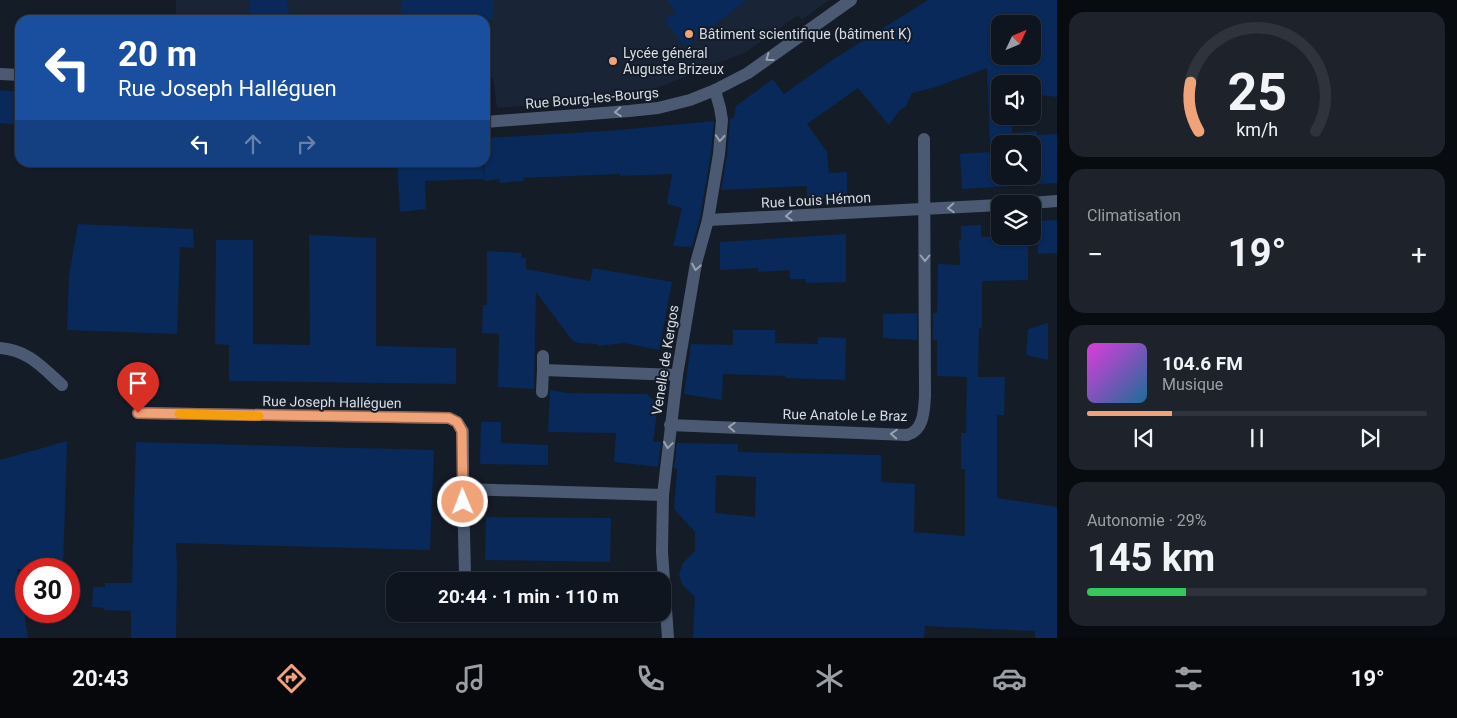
<!DOCTYPE html>
<html lang="fr">
<head>
<meta charset="utf-8">
<style>
	:root { --surface:#0f151e; --page:#1d222b; --text:#f1f3f6; --muted:#9b9fa4; --line:#2f343c; --accent:#f0a279 }
	body { margin:0; font-family:Roboto,sans-serif; background:var(--page); color:var(--text); height:100vh; display:flex; flex-direction:column; font-size:19px; white-space:nowrap }
	* { box-sizing:border-box; margin:0 }
	p { font-size:16px; color:var(--muted) }
	.icon { flex:none; width:28px; height:28px; fill:none; stroke:currentColor; stroke-width:2; stroke-linecap:round; stroke-linejoin:round }
	.map { position:relative; flex:1; overflow:hidden }
	.sheet { display:flex; flex-direction:column; gap:12px; padding:12px; background:#080c10; width:400px }
	.sheet>* { flex:none }
	.banner { position:absolute; left:15px; top:15px; width:475px; height:152px; border-radius:15px; box-shadow:0 1px 4px #0004,0 0 0 1px var(--line); background:#1a4fa0; color:#fff; overflow:hidden }
	.needle { width:32px; rotate:46deg }
	.controls { position:absolute; left:991px; top:15px; display:grid; gap:10px }
	.controls a { display:grid; place-items:center; width:50px; height:50px; border-radius:10px; background:var(--surface); box-shadow:0 1px 4px #0004,0 0 0 1px var(--line); font-size:25px }
	.speed { position:absolute; left:15px; top:558px; display:flex; gap:10px; font-size:25px; font-weight:700; text-align:center }
	.speed>* { display:grid; place-content:center; width:65px; height:65px; border-radius:50%; background:var(--surface); box-shadow:0 1px 4px #0004,0 0 0 1px var(--line); line-height:1 }
	.speed .limit { border:8px solid #d22; background:#fff; color:#111 }
	.pin { position:absolute; display:grid; place-items:center; width:42px; height:42px; color:#fff; margin:-51px -21px; border-radius:50% 50% 50% 0; rotate:-45deg; box-shadow:0 0 5px #0007 }
	.pin .icon { rotate:45deg }
	.me { position:absolute; width:55px; margin:-28px; rotate:359deg; stroke-linejoin:round; filter:drop-shadow(0 0 4px #0008) }
	.turn { display:flex; align-items:center; gap:18px; height:105px; padding:0 20px; font-size:22px }
	.turn .icon { width:65px; height:65px; stroke-width:2.5 }
	.turn b { display:block; font-size:35px; line-height:42px }
	.lanes { display:flex; align-items:center; height:48px; padding:0 20px; background:#0003; justify-content:center; gap:25px; direction:ltr }
	.lanes .off { opacity:.35 }
	.big { font-size:38px; font-weight:700; line-height:1.1 }
	.sheet .tile { flex:1; display:flex; flex-direction:column; justify-content:center; gap:8px; min-width:0; padding:0 18px; border-radius:15px; background:var(--page) }
	.sheet .dial { align-items:center; gap:0 }
	.dial svg { height:130px; overflow:visible; fill:none; stroke:var(--line); stroke-width:7; stroke-linecap:round; text-anchor:middle }
	.dial text { fill:var(--text); stroke:none }
	.song { display:flex; align-items:center; gap:15px }
	.cover { width:60px; height:60px; border-radius:8px; background:linear-gradient(135deg,hsl(300 70% 55%),hsl(200 70% 35%)) }
	.played { height:5px; border-radius:2px; background:linear-gradient(90deg,var(--accent) 25%,var(--line) 25%) }
	.keys { display:flex; justify-content:space-around; direction:ltr }
	.heat { display:flex; justify-content:space-between; align-items:center; font-size:28px; direction:ltr }
	.charge { height:8px; border-radius:4px; background:linear-gradient(90deg,#34c759 29%,var(--line) 0) }
	.trip { position:absolute; left:386px; top:572px; width:285px; height:50px; border-radius:15px; background:var(--surface); box-shadow:0 1px 4px #0004,0 0 0 1px var(--line); font-weight:700; line-height:50px; text-align:center }
	.tab-bar { display:flex; height:80px; justify-content:space-around; align-items:center; background:#06080c; color:var(--muted) }
	.tab-bar .icon { width:35px; height:35px }
	.tab-bar .on { color:var(--accent) }
	.tab-bar b { font-size:22px; color:var(--text) }
	main { display:flex; flex:1; min-height:0 }
	.map>svg:first-child { display:block }
</style>
</head>
<body>
<main>
<div class="map">
<svg width="1057" height="638" viewBox="0 0 1057 638">
	<rect width="100%" height="100%" fill="#141c28"/>
	<polygon fill="#192436" points="176,0 829,0 802,20 798,15 746,52 635,97 497,108 493,78 485,79 485,20 176,20"/>
	<g fill="#082959" fill-rule="evenodd">
		<polygon points="250,0 287,0 290,20 249,20"/>
		<polygon points="401,0 494,0 492,20 443,20 443,18 401,13"/>
		<polygon points="667,0 747,0 685,47 664,20 676,12"/>
		<path d="M 928,0 L 1057,0 L 1057,97 L 1032,94 L 1032,84 L 1000,84 L 1000,116 L 1012,116 L 1012,133 L 1037,131 L 1037,135 L 1057,134 L 1057,183 L 962,189 L 960,154 L 990,152 L 987,68 L 936,87 L 912,93 L 906,106 L 899,111 L 889,125 L 858,88 L 807,124 L 827,152 L 829,173 L 847,172 L 847,197 L 807,199 L 807,186 L 721,190 L 727,155 L 730,119 L 734,118 L 736,106 L 773,79 L 784,94 L 832,60 ZM 1000,24 L 1032,24 L 1032,56 L 1000,56 ZM 1000,144 L 1032,144 L 1032,176 L 1000,176 Z"/>
		<polygon points="0,90 20,92 20,125 0,123"/>
		<polygon points="714,121 711,153 700,218 692,247 673,246 682,208 667,204 672,174 620,176 620,174 523,178 524,181 500,183 499,179 484,181 485,138 607,131"/>
		<polygon points="397,162 483,162 484,179 425,181 426,209 400,212"/>
		<polygon points="1057,220 1057,253 1038,254 1036,221"/>
		<polygon points="78,224 193,229 194,248 180,247 177,334 67,330 69,276"/>
		<path d="M 981,225 L 981,237 L 1028,237 L 1028,280 L 982,281 L 982,328 L 979,328 L 978,377 L 1005,377 L 1004,415 L 997,415 L 997,498 L 1057,507 L 1057,638 L 1035,638 L 1035,631 L 925,626 L 924,638 L 693,638 L 695,597 L 682,584 L 679,574 L 683,563 L 695,551 L 695,532 L 674,509 L 677,469 L 674,468 L 677,443 L 738,444 L 738,452 L 881,455 L 881,482 L 915,484 L 914,532 L 965,536 L 965,469 L 961,469 L 961,433 L 966,433 L 967,377 L 937,376 L 937,340 L 933,340 L 933,313 L 937,313 L 938,264 L 960,265 L 959,240 L 961,239 L 961,226 ZM 716,475 L 756,477 L 755,517 L 715,513 Z"/>
		<polygon points="846,234 846,282 806,283 806,279 790,279 789,270 758,272 758,268 720,270 720,242"/>
		<polygon points="309,235 376,238 376,346 456,348 456,384 229,381 229,345 215,344 216,240 253,240 253,344 310,345"/>
		<polygon points="487,251 522,253 521,258 526,258 526,269 590,281 593,268 672,282 659,350 624,343 598,346 597,344 578,343 572,340 536,292 534,389 498,387 499,334 482,333 483,305 487,305"/>
		<polygon points="917,313 917,340 883,338 883,314"/>
		<polygon points="1048,323 1048,360 1026,355 1028,329"/>
		<polygon points="733,330 775,330 775,343 818,344 818,337 846,338 845,380 786,378 785,376 723,374 722,400 684,394 691,344 733,345"/>
		<polygon points="550,390 568,393 647,394 658,405 653,442 661,442 658,467 614,462 616,433 548,432"/>
		<polygon points="481,422 501,422 501,443 548,445 548,465 480,464"/>
		<polygon points="67,441 63,569 17,569 28,638 0,638 0,460"/>
		<polygon points="136,442 434,450 430,550 176,543 177,570 176,638 131,638 131,611 104,610 104,608 92,607 93,587 105,587 105,583 132,583"/>
		<polygon points="486,517 611,518 610,562 485,560"/>
	</g>
	<g fill="none" stroke-linecap="round" stroke-linejoin="round">
		<g stroke="#4b5a72" stroke-width="12">
			<polyline points="1018,204 1057,201"/>
			<polyline points="708,220 1000,205"/>
			<path d="M 0,348 C 28,350 42,367 62,385"/>
			<polyline points="543,356 543,370 677,375"/>
			<polyline points="542,392 543,370"/>
			<polyline points="138,413 449,418 457,422 463,431 463,489 663,495"/>
			<path d="M 670,425 L 907,435 C 924,430 924,411 925,396 L 924,139"/>
			<polyline points="463,489 465,575"/>
			<polyline points="668,638 662,552 663,495 677,375 696,263 708,220 719,154 722,120 720,108 715,90"/>
		</g>
		<g stroke="#4b5a72" stroke-width="12">
			<polyline points="0,74 20,75"/>
			<polyline points="485,122 629,111 658,108 690,100 715,90 748,73 851,0"/>
		</g>
	</g>
	<defs><path id="oneway-chevron" d="M-2-3.5L2.5 0L-2 3.5" fill="none" stroke-width="1.6" stroke-linecap="round" stroke-linejoin="round" transform="scale(1.25)"/></defs>
	<g stroke="#98a2b1">
		<use href="#oneway-chevron" transform="translate(769 58) rotate(144)"/>
		<use href="#oneway-chevron" transform="translate(618 112) rotate(176)"/>
		<use href="#oneway-chevron" transform="translate(720 138) rotate(94)"/>
		<use href="#oneway-chevron" transform="translate(951 208) rotate(177)"/>
		<use href="#oneway-chevron" transform="translate(789 216) rotate(177)"/>
		<use href="#oneway-chevron" transform="translate(925 258) rotate(90)"/>
		<use href="#oneway-chevron" transform="translate(696 267) rotate(101)"/>
		<use href="#oneway-chevron" transform="translate(732 427) rotate(-177)"/>
		<use href="#oneway-chevron" transform="translate(894 434) rotate(-177)"/>
		<use href="#oneway-chevron" transform="translate(668 445) rotate(98)"/>
	</g>
	<g fill="none" stroke-linecap="round" stroke-linejoin="round">
		<g stroke="#9c694f" stroke-width="12">
			<polyline id="route" points="138,413 449,418 457,422 462,431 463,502"/>
		</g>
		<use href="#route" stroke="#f0a279" stroke-width="9"/>
		<polyline stroke="#f59e0b" stroke-width="9" points="179,414 259,416"/>
	</g>
	<g fill="#f0a279" stroke="#141c28" stroke-width="2">
		<circle cx="689" cy="34" r="5"/>
		<circle cx="613" cy="61" r="5"/>
	</g>
	<g text-anchor="middle" dominant-baseline="central" stroke-width="4" stroke-linejoin="round" paint-order="stroke">
		<g font-size="14" fill="#d7dce5" stroke="#141c28" text-anchor="start">
			<text x="699" y="34">Bâtiment scientifique (bâtiment K)</text>
			<text x="623" y="53">Lycée général<tspan x="623" dy="16">Auguste Brizeux</tspan></text>
		</g>
		<g font-size="14" fill="#d7dce5" stroke="#141c28">
			<text transform="translate(592 98) rotate(-5)">Rue Bourg-les-Bourgs</text>
			<text transform="translate(816 200) rotate(-3)">Rue Louis Hémon</text>
			<text transform="translate(665 360) rotate(-81)">Venelle de Kergos</text>
			<text transform="translate(332 402) rotate(1)">Rue Joseph Halléguen</text>
			<text transform="translate(845 415) rotate(1)">Rue Anatole Le Braz</text>
		</g>
	</g>
</svg>
<div class="controls">
<a><svg class="needle" viewBox="-14 -14 28 28"><path d="M0-13l5 13h-10z" fill="#e53935"/><path d="M0 13l5-13h-10z" fill="#9b9fa4"/></svg></a>
<a><svg class="icon" aria-label="sound" viewBox="0 0 24 24"><path d="M4 9h4l5-4v14l-5-4H4zM17 9q2 3 0 6"/></svg></a>
<a><svg class="icon" aria-label="search" viewBox="0 0 24 24"><circle cx="10" cy="10" r="6"/><path d="M15 15l6 6"/></svg></a>
<a><svg class="icon" aria-label="layers" viewBox="0 0 24 24"><path d="M12 4l9 5-9 5-9-5zM3 14l9 5 9-5"/></svg></a>
</div>
<div class="speed"><div class="limit">30</div></div>
<div class="pin" style="left:138px;top:413px;background:#d93025"><svg class="icon" aria-label="arrive" viewBox="0 0 24 24"><path d="M6 21V4h12l-3 4 3 4H6"/></svg></div>
<svg class="me" style="left:463px;top:502px" viewBox="-20 -20 40 40"><circle r="17" fill="#f0a279" stroke="#fff" stroke-width="3"/><path d="M0-11L8 9 0 5-8 9z" fill="#fff"/></svg>
<div class="trip">20:44 · 1 min · 110 m</div>
<div class="banner">
<div class="turn"><svg class="icon" aria-label="left" viewBox="0 0 24 24"><path d="M17 20v-9H6M10 6l-5 5 5 5"/></svg><div><b>20 m</b>Rue Joseph Halléguen</div></div>
<div class="lanes"><svg class="icon" aria-label="left" viewBox="0 0 24 24"><path d="M17 20v-9H6M10 6l-5 5 5 5"/></svg><svg class="icon off" aria-label="ahead" viewBox="0 0 24 24"><path d="M12 20V5M6 11l6-6 6 6"/></svg><svg class="icon off" aria-label="right" viewBox="0 0 24 24"><path d="M7 20v-9h11M14 6l5 5-5 5"/></svg></div>
</div>
</div>
<section class="sheet">
<div class="tile dial"><svg viewBox="0 0 100 80">
<path d="M14 69A42 42 0 1 1 86 69"/>
<path d="M14 69A42 42 0 0 1 9 39" stroke="#f0a279"/>
<text x="50" y="56" font-size="32" font-weight="700">25</text>
<text x="50" y="72" font-size="11">km/h</text>
</svg></div>
<div class="tile"><p>Climatisation</p>
<div class="heat"><a>−</a><b class="big">19°</b><a>+</a></div>
</div>
<div class="tile">
<div class="song"><i class="cover"></i><div><b>104.6 FM</b><p>Musique</p></div></div>
<div class="played"></div>
<div class="keys"><svg class="icon" aria-label="previous" viewBox="0 0 24 24"><path d="M18 5L8 12l10 7zM5 5v14"/></svg><svg class="icon" aria-label="pause" viewBox="0 0 24 24"><path d="M8 5v14M16 5v14"/></svg><svg class="icon" aria-label="next" viewBox="0 0 24 24"><path d="M6 5l10 7-10 7zM19 5v14"/></svg></div>
</div>
<div class="tile"><p>Autonomie · 29%</p><b class="big">145 km</b><div class="charge"></div></div>
</section>
</main>
<nav class="tab-bar">
<b>20:43</b>
<svg class="icon on" aria-label="directions" viewBox="0 0 24 24"><path d="M12 3l9 9-9 9-9-9zM9 14v-3h6M13 9l2 2-2 2"/></svg>
<svg class="icon" aria-label="music" viewBox="0 0 24 24"><path d="M9 18V5l10-2v13"/><circle cx="6" cy="18" r="3"/><circle cx="16" cy="16" r="3"/></svg>
<svg class="icon" aria-label="phone" viewBox="0 0 24 24"><path d="M5 4h4l2 5-3 2q2 4 5 5l2-3 5 2v4C11 20 4 13 5 4z"/></svg>
<svg class="icon" aria-label="climate" viewBox="0 0 24 24"><path d="M12 3v18M4 7l16 10M4 17L20 7"/></svg>
<svg class="icon" aria-label="car" viewBox="0 0 24 24"><path d="M5 17H2v-5l4-1 3-4h7l3 4 3 1v5h-3M9 17h6M6 11h13"/><circle cx="7" cy="17" r="2"/><circle cx="17" cy="17" r="2"/></svg>
<svg class="icon" aria-label="filters" viewBox="0 0 24 24"><path d="M4 7h16M4 17h16"/><circle cx="9" cy="7" r="2"/><circle cx="15" cy="17" r="2"/></svg>
<b>19°</b>
</nav>
</body>
</html>
